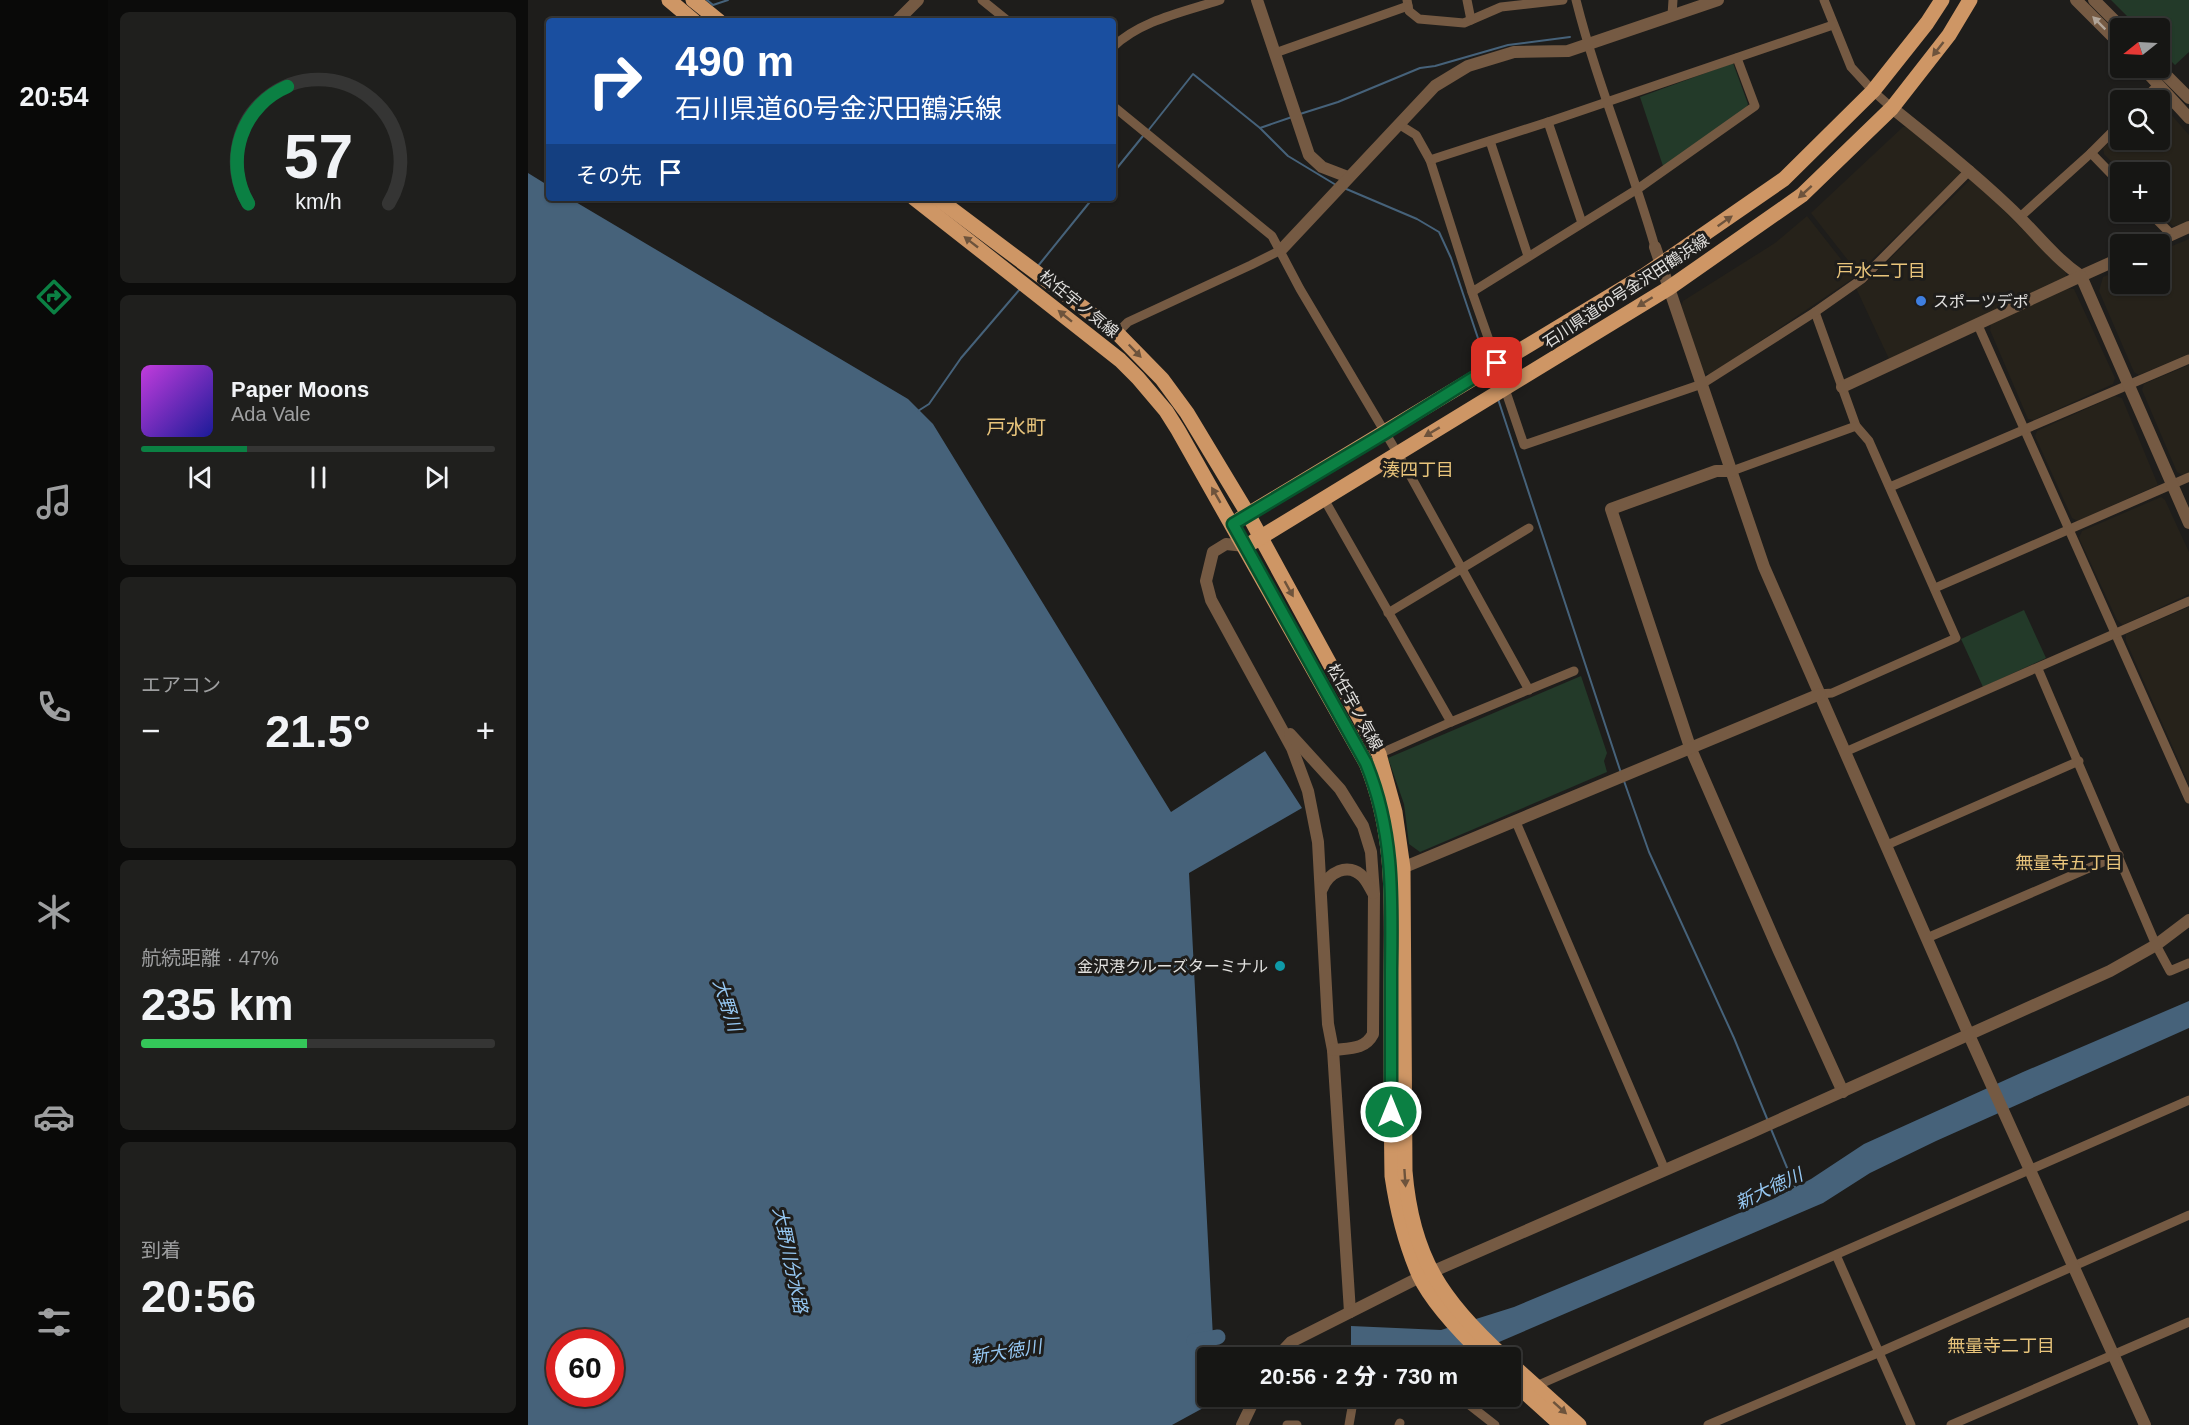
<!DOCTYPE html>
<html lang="ja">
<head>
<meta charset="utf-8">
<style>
	:root { --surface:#161614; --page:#1f1f1d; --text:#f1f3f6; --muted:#9e9fa0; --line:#353534; --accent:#0b8043 }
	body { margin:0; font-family:Arial,"Noto Sans JP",sans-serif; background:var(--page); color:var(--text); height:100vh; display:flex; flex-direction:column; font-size:22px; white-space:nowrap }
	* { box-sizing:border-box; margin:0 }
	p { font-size:20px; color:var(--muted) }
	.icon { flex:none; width:33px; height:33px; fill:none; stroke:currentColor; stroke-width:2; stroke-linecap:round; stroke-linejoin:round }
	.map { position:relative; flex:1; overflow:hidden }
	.side { display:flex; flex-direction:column; gap:12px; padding:12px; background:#0c0c0b; width:420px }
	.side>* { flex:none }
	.guide { position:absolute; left:18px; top:18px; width:570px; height:183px; border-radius:6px; box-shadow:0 2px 4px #0004,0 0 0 2px var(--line); background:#1a4fa0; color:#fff; overflow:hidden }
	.needle { width:39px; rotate:252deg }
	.buttons { position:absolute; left:1582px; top:18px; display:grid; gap:12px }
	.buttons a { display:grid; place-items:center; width:60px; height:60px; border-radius:6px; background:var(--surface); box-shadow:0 2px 4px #0004,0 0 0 2px var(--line); font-size:30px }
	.speed { position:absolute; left:18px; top:1329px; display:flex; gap:12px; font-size:30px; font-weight:700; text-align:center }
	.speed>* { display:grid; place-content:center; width:78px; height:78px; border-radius:50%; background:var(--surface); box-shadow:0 2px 4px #0004,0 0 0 2px var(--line); line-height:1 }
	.speed .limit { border:9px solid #d22; background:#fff; color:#111 }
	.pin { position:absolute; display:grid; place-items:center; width:51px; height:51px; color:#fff; margin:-26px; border-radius:12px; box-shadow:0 3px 9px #0006 }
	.me { position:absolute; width:66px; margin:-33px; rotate:0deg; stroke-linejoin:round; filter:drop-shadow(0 0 4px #0008) }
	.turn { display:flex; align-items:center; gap:21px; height:126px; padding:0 30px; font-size:27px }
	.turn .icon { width:78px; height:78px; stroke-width:2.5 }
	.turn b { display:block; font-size:42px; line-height:51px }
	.then { display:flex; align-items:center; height:57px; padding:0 30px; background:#0003; gap:12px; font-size:22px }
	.big { font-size:45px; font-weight:800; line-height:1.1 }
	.side .card { flex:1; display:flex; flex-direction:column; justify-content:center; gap:9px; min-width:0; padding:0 21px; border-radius:9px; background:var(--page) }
	.side .dial { align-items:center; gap:0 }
	.dial svg { height:156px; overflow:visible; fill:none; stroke:var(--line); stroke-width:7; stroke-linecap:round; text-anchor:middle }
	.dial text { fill:var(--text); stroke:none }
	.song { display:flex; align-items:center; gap:18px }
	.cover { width:72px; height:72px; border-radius:9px; background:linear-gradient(135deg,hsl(290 70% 55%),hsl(240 70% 35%)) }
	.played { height:6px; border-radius:3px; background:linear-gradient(90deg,var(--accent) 30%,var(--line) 30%) }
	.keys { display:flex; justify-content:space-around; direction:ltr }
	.heat { display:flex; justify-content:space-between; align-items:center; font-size:33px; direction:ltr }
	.charge { height:9px; border-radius:4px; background:linear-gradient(90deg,#34c759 47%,var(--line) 0) }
	.trip { position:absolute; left:669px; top:1347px; width:324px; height:60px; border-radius:6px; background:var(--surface); box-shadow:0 2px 4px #0004,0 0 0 2px var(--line); font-weight:800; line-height:60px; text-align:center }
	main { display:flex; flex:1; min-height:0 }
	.tab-bar { display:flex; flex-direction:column; width:108px; justify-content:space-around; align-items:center; background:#090908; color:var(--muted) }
	.tab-bar .icon { width:42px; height:42px }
	.tab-bar .active { color:var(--accent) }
	.tab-bar b { font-size:27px; color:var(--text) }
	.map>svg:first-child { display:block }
</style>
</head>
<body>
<main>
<nav class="tab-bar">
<b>20:54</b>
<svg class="icon active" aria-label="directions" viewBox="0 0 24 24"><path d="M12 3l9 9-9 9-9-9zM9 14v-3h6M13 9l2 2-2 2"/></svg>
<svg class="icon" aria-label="music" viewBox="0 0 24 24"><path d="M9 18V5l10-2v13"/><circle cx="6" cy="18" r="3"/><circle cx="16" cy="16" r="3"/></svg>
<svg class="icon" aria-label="phone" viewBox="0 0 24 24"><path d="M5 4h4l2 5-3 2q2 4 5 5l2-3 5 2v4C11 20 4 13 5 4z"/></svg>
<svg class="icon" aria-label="climate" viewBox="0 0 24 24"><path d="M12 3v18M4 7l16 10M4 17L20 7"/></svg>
<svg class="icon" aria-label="car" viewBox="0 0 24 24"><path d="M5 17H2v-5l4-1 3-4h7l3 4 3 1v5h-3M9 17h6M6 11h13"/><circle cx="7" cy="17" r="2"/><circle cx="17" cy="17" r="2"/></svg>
<svg class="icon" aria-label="filters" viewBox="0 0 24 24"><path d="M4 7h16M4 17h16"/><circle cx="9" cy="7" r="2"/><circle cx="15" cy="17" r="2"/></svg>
</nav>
<section class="side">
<div class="card dial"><svg viewBox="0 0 100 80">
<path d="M14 69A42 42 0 1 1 86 69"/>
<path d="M14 69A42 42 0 0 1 34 9" stroke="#0b8043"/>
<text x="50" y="56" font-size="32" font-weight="700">57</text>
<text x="50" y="72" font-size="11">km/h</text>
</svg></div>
<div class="card">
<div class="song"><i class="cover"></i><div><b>Paper Moons</b><p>Ada Vale</p></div></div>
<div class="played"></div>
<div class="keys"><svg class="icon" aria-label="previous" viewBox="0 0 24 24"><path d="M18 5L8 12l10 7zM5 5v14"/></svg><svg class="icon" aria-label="pause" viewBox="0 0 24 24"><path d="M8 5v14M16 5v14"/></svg><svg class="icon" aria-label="next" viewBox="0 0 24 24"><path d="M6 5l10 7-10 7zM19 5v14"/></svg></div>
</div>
<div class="card"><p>エアコン</p>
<div class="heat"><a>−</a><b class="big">21.5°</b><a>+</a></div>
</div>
<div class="card"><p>航続距離 · 47%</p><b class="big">235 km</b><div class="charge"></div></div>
<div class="card"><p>到着</p><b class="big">20:56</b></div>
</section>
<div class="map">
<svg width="1661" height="1425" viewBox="0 0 1661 1425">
	<rect width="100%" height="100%" fill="#1e1d1b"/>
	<g fill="#26221a">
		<polygon points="1632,102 1661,135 1661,222 1654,225 1645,226 1631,212 1632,172 1594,172 1576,154 1575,148 1593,130 1593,140 1632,140"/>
		<polygon points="1381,126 1434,167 1432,175 1330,273 1283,213 1375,127"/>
		<polygon points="1442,180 1447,181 1538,273 1538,278 1361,359 1328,288 1337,283"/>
		<polygon points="1279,216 1327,277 1182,375 1175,372 1153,306 1155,301 1247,243"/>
		<polygon points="1661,239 1661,354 1611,375 1606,372 1571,291 1575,277 1593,269 1593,284 1632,284 1632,251"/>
		<polygon points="1540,288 1546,289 1587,378 1585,384 1506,420 1500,419 1462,330 1463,323"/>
		<polygon points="1661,365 1661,473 1655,475 1649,472 1614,390 1616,384"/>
		<polygon points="1587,396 1594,398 1630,485 1550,521 1544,518 1507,436 1509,431"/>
		<polygon points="1633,497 1637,500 1661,552 1661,594 1595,625 1589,620 1551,538 1554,531"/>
		<polygon points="1661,607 1661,784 1598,641 1598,634"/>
	</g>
	<g fill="#233a29">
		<polygon points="1583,0 1661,0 1661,52 1647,65 1632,50 1632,28 1611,28"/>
		<polygon points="1205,63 1220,104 1218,108 1135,166 1112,97"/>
		<polygon points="1496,610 1518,658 1455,687 1433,639"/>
		<polygon points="1053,676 1079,753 1076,761 1079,772 892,852 881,844 876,804 860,758"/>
	</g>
	<g fill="#46627a" fill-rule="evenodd">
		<path d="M 0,173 L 21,186 L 21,198 L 41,198 L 380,399 L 405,424 L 643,812 L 737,751 L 774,808 L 661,873 L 686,1357 L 680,1358 L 680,1396 L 688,1397 L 688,1401 L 644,1425 L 0,1425 ZM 32,1342 L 82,1342 L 82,1394 L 32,1394 Z"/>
		<polygon points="1661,1001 1661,1028 1408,1141 1342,1173 1295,1203 936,1357 823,1355 823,1326 913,1330 986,1307 1245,1199 1283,1179 1336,1144 1495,1072"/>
	</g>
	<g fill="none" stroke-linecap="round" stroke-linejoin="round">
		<g stroke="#46627a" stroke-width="2">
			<polyline points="179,0 185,5 200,0"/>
			<polyline points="772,114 810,102 892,68 907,66 980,45 1042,37"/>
			<polyline points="732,128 764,117"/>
			<polyline points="619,132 665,74 732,128 760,156 808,185"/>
			<polyline points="585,173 615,136"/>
			<polyline points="816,188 889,219 911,232 923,258 958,362"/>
			<polyline points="510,266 565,198"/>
			<polyline points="963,376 967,388"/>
			<polyline points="970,399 1093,773"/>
			<polyline points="390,411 401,404 433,358 492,289"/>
			<polyline points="1096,781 1121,852 1206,1038 1240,1121"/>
			<polyline points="1243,1129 1267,1187"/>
		</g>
		<polyline stroke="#46627a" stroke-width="15" points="666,1341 690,1337"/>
		<g stroke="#755a43" stroke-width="9">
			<polyline points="454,0 480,21"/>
			<polyline points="879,0 881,11 891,19 936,23 973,7 1035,0"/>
			<polyline points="939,0 943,20"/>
			<path d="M 1048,0 C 1069,84 1103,163 1127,247"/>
			<polyline points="1296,0 1323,67 1345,91 1364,108"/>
			<polyline points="1144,15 1145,0"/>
			<path d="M 585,47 C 613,20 656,12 692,0"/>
			<polyline points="747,53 880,6"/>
			<polyline points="1615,100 1631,84"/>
			<polyline points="585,106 744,236 772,289 877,466 1001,690"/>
			<polyline points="1020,122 1054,223"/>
			<polyline points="872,125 888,135 902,160 944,292 1111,188 1227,106 1209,58"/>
			<polyline points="962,141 1000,256"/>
			<polyline points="1563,153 1593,184"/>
			<polyline points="902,160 1020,122 1305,25"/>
			<polyline points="1621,212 1644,235"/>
			<polyline points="1492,217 1563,153 1593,123"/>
			<polyline points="944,292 969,363"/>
			<polyline points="1287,312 1328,426 1341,441 1428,638 1304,693 1292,694"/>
			<polyline points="1449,323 1661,799"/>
			<polyline points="589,333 600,322 723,265 753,250"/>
			<polyline points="977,389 996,445 1174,384 1287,312 1334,279 1442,170"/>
			<polyline points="1204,471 1328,426"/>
			<polyline points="1362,487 1661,359"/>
			<polyline points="796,499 923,722"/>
			<polyline points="1407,588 1661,477"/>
			<polyline points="860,613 1001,528"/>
			<polyline points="1510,669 1628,945 1642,971 1661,963"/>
			<polyline points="1317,752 1661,601"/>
			<polyline points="851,754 923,722 1046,671"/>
			<polyline points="988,822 1137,1170"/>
			<polyline points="1359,845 1551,761"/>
			<polyline points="1399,938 1591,855"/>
			<polyline points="1308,1255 1383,1425"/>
			<polyline points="1008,1386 1661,1100"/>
			<polyline points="930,1396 967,1425"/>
			<polyline points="759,1425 769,1425"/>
			<polyline points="821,1425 826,1396"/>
			<polyline points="871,1425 872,1423"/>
			<polyline points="1180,1425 1352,1352 1661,1215"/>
			<polyline points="1423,1425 1661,1322"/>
		</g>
		<g stroke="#755a43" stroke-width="12">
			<polyline points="729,0 781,155 794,167 820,177"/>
			<polyline points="1548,0 1593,45"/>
			<polyline points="1566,0 1594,28"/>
			<polyline points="369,21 390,0"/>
			<polyline points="1615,68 1661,118"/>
			<polyline points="1631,68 1661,98"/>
			<path d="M 1364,108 C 1404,140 1443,171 1480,206 C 1505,229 1525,257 1553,276 L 1593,258"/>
			<polyline points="1623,244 1661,227"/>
			<polyline points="1127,247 1236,567 1441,1035 1617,1425"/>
			<polyline points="753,250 907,86 940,66 986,52 1040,51 1190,0"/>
			<polyline points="1314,387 1553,276 1661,523"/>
			<polyline points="1204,471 1188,471 1083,509 1162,747 1251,951 1315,1092"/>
			<polyline points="717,546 698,544 685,552 678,581 683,600 764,748 780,791 790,842 800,1024 805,1050 822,1312"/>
			<path d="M 762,734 L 812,789 L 835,826 L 843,852 L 846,894 L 845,1034 C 837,1050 821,1048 805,1050"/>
			<polyline points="867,871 1292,694"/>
			<path d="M 794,889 C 800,873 820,861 835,877 C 839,881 842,888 845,893"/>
			<polyline points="748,1358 763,1342 892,1277 1222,1133 1582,971 1628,945 1661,920"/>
			<polyline points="714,1425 728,1396"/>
		</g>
		<g stroke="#ce9665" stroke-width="15">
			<polyline points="141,0 166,21"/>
			<polyline points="165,0 191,21"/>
			<path d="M 386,198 L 592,360 L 610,378 L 638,411 L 650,430 L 838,763 C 869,838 863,909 863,988 C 863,1051 863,1114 864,1176 C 869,1210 877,1243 891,1275 C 904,1303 936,1336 959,1358"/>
			<path d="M 409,198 L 589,333 L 634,379 L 659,413 L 720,514 L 851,754 L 867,812 L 875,868 L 877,1171 C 884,1257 914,1301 977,1358"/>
			<polyline points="712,519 1117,275 1256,179 1345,91 1399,23 1414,0"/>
			<polyline points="725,542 1141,288 1274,195 1364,108 1421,35 1442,0"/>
			<polyline points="982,1363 1051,1425"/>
			<polyline points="982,1379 1033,1425"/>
		</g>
	</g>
	<defs><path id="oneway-solid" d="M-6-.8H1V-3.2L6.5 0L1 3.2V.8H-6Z" transform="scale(1.5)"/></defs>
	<use fill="#b0a498" href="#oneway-solid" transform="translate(1571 23) rotate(-135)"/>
	<g fill="#6d533c">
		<use href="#oneway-solid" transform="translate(1410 49) rotate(128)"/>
		<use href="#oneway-solid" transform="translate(1277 192) rotate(138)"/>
		<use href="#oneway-solid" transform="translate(1197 221) rotate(-35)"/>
		<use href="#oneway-solid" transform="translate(443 242) rotate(-142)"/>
		<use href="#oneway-solid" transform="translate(1117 302) rotate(148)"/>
		<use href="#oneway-solid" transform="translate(537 316) rotate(-141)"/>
		<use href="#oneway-solid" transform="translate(607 351) rotate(46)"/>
		<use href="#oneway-solid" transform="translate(904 432) rotate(149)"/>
		<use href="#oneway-solid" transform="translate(688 495) rotate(-120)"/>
		<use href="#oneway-solid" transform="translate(761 589) rotate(61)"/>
		<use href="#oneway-solid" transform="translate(877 1178) rotate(86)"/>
		<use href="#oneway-solid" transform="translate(1032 1408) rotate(42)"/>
	</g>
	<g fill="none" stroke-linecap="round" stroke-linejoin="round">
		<g stroke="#07532c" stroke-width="15">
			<path id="route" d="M 863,1112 C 863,1064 863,1017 863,970 C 864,897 866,831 838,763 L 705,524 L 857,433 L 969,363"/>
		</g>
		<use href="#route" stroke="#0b8043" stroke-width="10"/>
	</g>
	<circle fill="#3f7fe0" stroke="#1e1d1b" stroke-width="2" cx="1393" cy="301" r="6"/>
	<circle fill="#0f9aa8" stroke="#1e1d1b" stroke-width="2" cx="752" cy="966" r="6"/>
	<g text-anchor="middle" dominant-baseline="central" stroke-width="6" stroke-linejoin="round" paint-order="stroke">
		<g font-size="16" fill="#e1e0de" stroke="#1e1d1b">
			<text transform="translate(1098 291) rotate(-33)">石川県道60号金沢田鶴浜線</text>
			<text transform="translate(551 304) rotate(39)">松任宇ノ気線</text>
			<text transform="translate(827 707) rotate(61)">松任宇ノ気線</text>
		</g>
		<g font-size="16" fill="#e1e0de" stroke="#1e1d1b" text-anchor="start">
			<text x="1405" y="301">スポーツデポ</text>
			<text x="740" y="966" text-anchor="end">金沢港クルーズターミナル</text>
		</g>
		<g font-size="18" fill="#e8c47b" stroke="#1e1d1b">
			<text x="1353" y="271">戸水二丁目</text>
			<text x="890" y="470">湊四丁目</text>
			<text x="1541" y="863">無量寺五丁目</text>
			<text x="1473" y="1346">無量寺二丁目</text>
		</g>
		<g font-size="18" font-style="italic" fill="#96c8f3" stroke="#1e1d1b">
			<text transform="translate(199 1005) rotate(72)">大野川</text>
			<text transform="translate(1241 1189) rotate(-25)">新大徳川</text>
			<text transform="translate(262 1260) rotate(78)">大野川分水路</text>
			<text transform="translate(478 1352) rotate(-9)">新大徳川</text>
		</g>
		<g font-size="20" fill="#e8c47b" stroke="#1e1d1b">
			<text x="488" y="427">戸水町</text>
		</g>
	</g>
</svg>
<div class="buttons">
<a><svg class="needle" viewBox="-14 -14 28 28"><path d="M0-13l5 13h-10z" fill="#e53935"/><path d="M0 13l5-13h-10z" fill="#9e9fa0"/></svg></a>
<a><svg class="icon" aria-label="search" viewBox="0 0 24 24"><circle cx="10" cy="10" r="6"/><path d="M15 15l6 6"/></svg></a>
<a>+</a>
<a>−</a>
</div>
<div class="speed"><div class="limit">60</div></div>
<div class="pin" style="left:969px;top:363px;background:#d93025"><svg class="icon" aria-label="arrive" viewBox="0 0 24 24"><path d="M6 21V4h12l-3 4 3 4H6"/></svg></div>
<svg class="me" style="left:863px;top:1112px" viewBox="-20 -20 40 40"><circle r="17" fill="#0b8043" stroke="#fff" stroke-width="3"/><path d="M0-11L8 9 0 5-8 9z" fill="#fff"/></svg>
<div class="trip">20:56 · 2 分 · 730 m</div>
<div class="guide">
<div class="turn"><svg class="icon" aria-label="right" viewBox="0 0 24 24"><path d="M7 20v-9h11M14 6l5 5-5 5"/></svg><div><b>490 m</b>石川県道60号金沢田鶴浜線</div></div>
<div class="then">その先<svg class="icon" aria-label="arrive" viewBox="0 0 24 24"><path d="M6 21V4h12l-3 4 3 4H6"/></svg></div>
</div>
</div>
</main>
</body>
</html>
